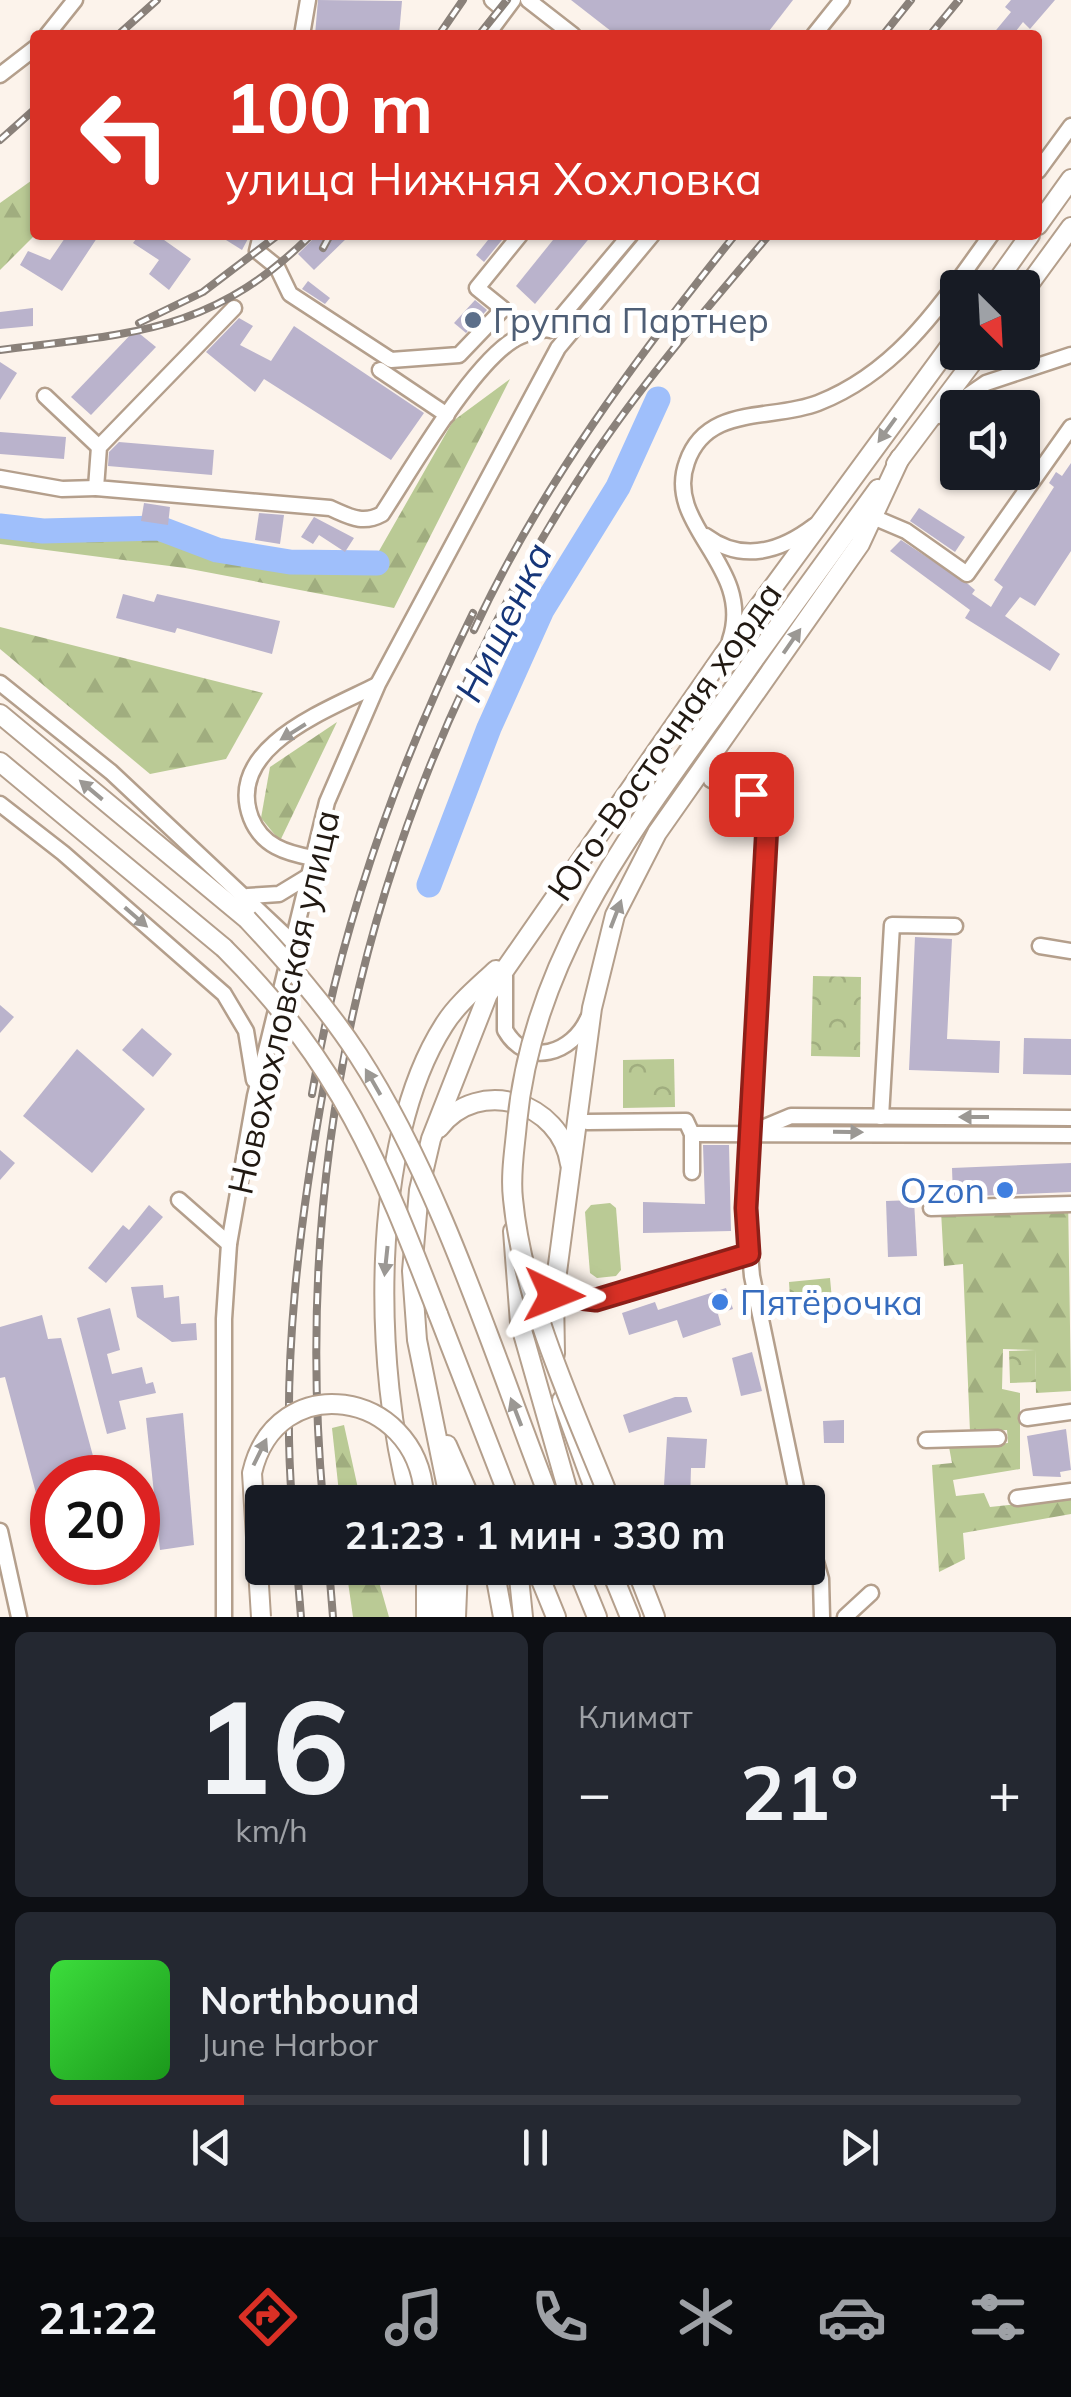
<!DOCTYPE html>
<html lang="ru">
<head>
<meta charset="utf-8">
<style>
	:root { --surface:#171b24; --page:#242831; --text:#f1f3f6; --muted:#9ea1a6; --line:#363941; --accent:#d93025 }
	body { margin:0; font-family:Mulish,sans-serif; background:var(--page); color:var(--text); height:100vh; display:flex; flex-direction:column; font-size:38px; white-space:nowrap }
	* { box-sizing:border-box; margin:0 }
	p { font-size:32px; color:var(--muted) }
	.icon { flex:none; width:55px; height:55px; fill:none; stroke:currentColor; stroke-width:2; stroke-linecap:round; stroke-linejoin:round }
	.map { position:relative; height:1617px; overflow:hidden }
	.details { display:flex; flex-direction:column; gap:15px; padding:15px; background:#0d0f14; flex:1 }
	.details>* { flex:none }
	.hud { position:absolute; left:30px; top:30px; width:1012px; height:210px; border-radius:10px; box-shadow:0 2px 8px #0004; background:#d93025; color:#fff; overflow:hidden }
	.needle { width:65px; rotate:156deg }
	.fabs { position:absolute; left:940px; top:270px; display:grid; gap:20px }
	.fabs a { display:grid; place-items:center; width:100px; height:100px; border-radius:10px; background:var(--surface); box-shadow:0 2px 8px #0004; font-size:50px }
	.speed { position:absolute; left:30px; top:1455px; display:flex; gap:20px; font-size:50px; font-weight:700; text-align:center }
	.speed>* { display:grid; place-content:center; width:130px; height:130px; border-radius:50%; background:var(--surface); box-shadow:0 2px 8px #0004; line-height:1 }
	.speed .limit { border:15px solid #d22; background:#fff; color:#111 }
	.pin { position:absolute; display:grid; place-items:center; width:85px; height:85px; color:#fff; margin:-42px; border-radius:20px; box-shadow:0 5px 15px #0006 }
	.me { position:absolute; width:110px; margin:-55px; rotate:92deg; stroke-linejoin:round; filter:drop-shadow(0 0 8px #0008) }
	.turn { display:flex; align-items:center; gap:35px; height:210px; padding:0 30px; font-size:45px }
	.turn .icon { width:130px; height:130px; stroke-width:2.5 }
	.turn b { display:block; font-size:70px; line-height:85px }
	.big { font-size:75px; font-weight:700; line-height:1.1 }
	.details .card { flex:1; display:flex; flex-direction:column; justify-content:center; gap:15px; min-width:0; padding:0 35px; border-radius:15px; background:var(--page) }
	.details .dial { align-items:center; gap:0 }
	.dial b { font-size:130px; line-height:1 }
	.song { display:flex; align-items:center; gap:30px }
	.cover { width:120px; height:120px; border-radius:15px; background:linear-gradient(135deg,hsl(120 70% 55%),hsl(120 70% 35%)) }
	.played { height:10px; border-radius:5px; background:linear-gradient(90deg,var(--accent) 20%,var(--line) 20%) }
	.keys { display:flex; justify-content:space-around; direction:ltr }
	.heat { display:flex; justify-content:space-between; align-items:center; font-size:55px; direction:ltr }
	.details .tiles { flex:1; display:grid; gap:15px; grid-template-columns:1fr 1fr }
	.card:last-child { grid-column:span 2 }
	.trip { position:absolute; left:245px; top:1485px; width:580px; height:100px; border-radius:10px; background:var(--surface); box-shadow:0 2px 8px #0004; font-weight:700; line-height:100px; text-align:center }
	.menu { display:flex; height:160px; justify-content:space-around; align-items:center; background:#090b0e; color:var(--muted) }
	.menu .icon { width:70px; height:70px }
	.menu .current { color:var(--accent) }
	.menu b { font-size:45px; color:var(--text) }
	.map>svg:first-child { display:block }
</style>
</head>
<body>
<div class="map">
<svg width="1071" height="1617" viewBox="0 0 1071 1617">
	<defs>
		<pattern id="forest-firs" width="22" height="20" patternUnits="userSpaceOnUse" patternTransform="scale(2.5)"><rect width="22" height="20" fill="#baca95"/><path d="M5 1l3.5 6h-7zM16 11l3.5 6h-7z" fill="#a0ad7f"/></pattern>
		<pattern id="park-crowns" width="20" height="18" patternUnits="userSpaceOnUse" patternTransform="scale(2.5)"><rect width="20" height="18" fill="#baca95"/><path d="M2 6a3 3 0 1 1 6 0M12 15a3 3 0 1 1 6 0" fill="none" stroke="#a0ad7f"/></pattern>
	</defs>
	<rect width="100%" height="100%" fill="#fcf3eb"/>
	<g fill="url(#forest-firs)">
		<polygon points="35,178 35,235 0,270 0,203"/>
		<polygon points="510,379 394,608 185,568 0,544 0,517 295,551 379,551 453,421"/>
		<polygon points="0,627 263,693 226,759 150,774 0,649"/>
		<polygon points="337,722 280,841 261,818 270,767"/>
		<polygon points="1068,1196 1071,1391 1036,1393 1035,1350 1003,1349 1002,1389 1020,1393 1020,1469 953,1480 956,1496 984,1493 990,1507 1071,1498 1071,1514 963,1533 965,1559 939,1572 932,1465 952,1463 949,1447 1008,1443 1007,1430 970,1432 963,1264 944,1266 941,1211 974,1201"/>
		<polygon points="344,1425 361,1502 340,1502 332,1428"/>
		<polygon points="346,1568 375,1568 389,1617 353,1617"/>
	</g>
	<g fill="url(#park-crowns)">
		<polygon points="813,976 861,977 860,1057 811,1056"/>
		<polygon points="674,1059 675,1107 623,1108 623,1060"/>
		<polygon points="830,1278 833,1311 791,1315 789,1282"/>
		<polygon points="1035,1350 1036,1382 1010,1383 1009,1351"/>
	</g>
	<polygon fill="#baca95" points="610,1203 616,1208 621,1270 616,1276 597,1278 590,1273 585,1212 591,1205"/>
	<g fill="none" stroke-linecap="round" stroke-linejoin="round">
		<g stroke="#9fbffb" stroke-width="25">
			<polyline points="0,526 43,531 159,528 217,550 290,562 377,563"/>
			<polyline points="429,885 489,728 542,610 618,487 658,399"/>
		</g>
	</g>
	<g fill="#bab3cc">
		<polygon points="318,0 402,1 399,35 315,35"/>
		<polygon points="571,0 793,0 766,35 616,35"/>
		<polygon points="1011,0 1055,0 1030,29 1023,22 1013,35 992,35 1011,12 1005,7"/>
		<polygon points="67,235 99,235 62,291 20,265 28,251 50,260"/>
		<polygon points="139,235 157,235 191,259 169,290 149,274 159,260 133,243"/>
		<polygon points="218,235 250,235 242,250"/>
		<polygon points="317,235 350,235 314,270 298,254"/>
		<polygon points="492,235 506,235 484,262 476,255"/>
		<polygon points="557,235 592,235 535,304 516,286"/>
		<polygon points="308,281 330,298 325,304 302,289"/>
		<polygon points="475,300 487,310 466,333 454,323"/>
		<polygon points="33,308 33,326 0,329 0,312"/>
		<polygon points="239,318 253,326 240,345 271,361 294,326 424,413 391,460 264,379 255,392 206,352"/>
		<polygon points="135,330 156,347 91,415 71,397"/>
		<polygon points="0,362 17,373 0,400"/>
		<polygon points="0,432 66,437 64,459 0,454"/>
		<polygon points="119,442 214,450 212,475 108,466 109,452"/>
		<polygon points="1071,463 1071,551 1035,606 1020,597 1005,616 1060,654 1050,671 965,618 970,610 890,551 901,540 968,584 975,590 972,594 991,607 1003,587 994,580 1054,487 1049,483 1056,472 1062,476"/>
		<polygon points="144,503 170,507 168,525 141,521"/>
		<polygon points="919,508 965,537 955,552 910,521"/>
		<polygon points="259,513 284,515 280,544 255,540"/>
		<polygon points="314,517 354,538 345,552 319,535 313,544 301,537"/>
		<polygon points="123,594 154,602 157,594 280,621 272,654 177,628 175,633 116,618"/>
		<polygon points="915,937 952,939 947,1039 1000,1041 999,1073 909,1070"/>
		<polygon points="0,1005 14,1017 0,1033"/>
		<polygon points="142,1028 172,1054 153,1077 122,1050"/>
		<polygon points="1024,1038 1071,1039 1071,1075 1023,1074"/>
		<polygon points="77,1049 145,1109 92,1173 23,1116"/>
		<polygon points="703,1145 729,1145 731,1231 643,1233 643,1202 705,1204"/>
		<polygon points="0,1150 15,1163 0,1180"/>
		<polygon points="1071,1163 1071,1192 953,1197 952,1168"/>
		<polygon points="914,1200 917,1256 888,1257 886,1201"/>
		<polygon points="149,1205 163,1217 106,1283 88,1268 123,1225 129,1230"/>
		<polygon points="163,1285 164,1298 179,1296 181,1324 196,1323 197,1340 172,1342 137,1317 131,1287"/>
		<polygon points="726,1288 733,1309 718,1314 721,1325 683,1338 677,1320 629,1335 622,1313 655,1302 658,1310"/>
		<polygon points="110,1308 120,1350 107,1354 112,1374 142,1367 146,1384 153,1382 156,1393 119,1401 126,1429 107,1434 77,1318"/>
		<polygon points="42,1315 48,1339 61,1338 99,1478 52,1478 52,1541 49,1542 5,1377 0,1378 0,1327"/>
		<polygon points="752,1352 762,1391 741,1396 732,1358"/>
		<polygon points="675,1397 687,1397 692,1412 629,1433 623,1415"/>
		<polygon points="183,1413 194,1545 160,1550 146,1418"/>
		<polygon points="844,1420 844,1443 824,1443 823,1421"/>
		<polygon points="1066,1429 1071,1470 1060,1472 1061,1477 1033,1476 1027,1436"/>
		<polygon points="667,1437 707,1439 705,1468 691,1468 690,1502 663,1502"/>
	</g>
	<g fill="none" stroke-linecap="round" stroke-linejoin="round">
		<g stroke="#b49f8c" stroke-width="19">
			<g id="minor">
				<polyline points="492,0 504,10"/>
				<polyline points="528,0 573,35"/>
				<polyline points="47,35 75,0"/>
				<polyline points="302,35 308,0"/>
				<polyline points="487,35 513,0"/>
				<polyline points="814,35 842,0"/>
				<polyline points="0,75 35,48"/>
				<polyline points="1038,171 1071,126"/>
				<polyline points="261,235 257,251 277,267 290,294 391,360 459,355 503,309 477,288 520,235"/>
				<path d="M 234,308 L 99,447 L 96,488 L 330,508 C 349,516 362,525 382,514 C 410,472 477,354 521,336 C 537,329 558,328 575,327"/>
				<polyline points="550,330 630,235"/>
				<polyline points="380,370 447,415"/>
				<polyline points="45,396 99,447"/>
				<polyline points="938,416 986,383 1071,355"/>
				<polyline points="0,478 62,489 96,488"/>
				<polyline points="873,517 906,531 967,574 1071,427"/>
				<path d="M 706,536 C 742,563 781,551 814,526"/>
				<path d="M 730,640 C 755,566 663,526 687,462 C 707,404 772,421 818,403 C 899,371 942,303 991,235"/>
				<polyline points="0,683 111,772 290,940"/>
				<path d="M 711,780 C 739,789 760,793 767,824 L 746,1208 L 752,1276 L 799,1502"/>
				<polyline points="0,804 63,853 224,994 246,1031 254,1080"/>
				<path d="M 313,858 C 286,853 262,846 251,818 C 224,747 328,710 377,685"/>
				<polyline points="248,896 279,894 307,877"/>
				<polyline points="1040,946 1071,951"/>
				<path d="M 505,976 L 505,1030 C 527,1069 573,1053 588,1018"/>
				<polyline points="881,1117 892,925 955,926"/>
				<polyline points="587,1122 686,1121 692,1134 692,1172"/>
				<polyline points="760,1129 791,1116 1071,1118"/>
				<polyline points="692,1134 1071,1135"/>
				<polyline points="179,1200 229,1244"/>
				<polyline points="931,1208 1071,1204"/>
				<polyline points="554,1295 596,1299 749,1254"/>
				<polyline points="1027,1418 1071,1412"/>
				<polyline points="926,1440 998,1438"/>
				<polyline points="1017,1498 1071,1491"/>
				<polyline points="0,1531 19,1617"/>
				<polyline points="808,1535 821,1579 822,1617"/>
				<polyline points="224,1617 224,1319 229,1244 255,1096 327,802 378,684 558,348 652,235"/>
				<polyline points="845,1617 871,1593"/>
			</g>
		</g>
		<g stroke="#b49f8c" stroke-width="22">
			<g id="major">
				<polyline points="1038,225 1071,179"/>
				<polyline points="992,288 1030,235"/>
				<polyline points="1022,294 1071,227"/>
				<polyline points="896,464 980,352"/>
				<polyline points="753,661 878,489"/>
				<polyline points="0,714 247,919"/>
				<polyline points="0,762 224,948"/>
				<path d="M 439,1128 C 479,1076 561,1102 570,1164"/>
				<polyline points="513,1231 520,1323 571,1502"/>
				<polyline points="438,1314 511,1502"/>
				<polyline points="555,1354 554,1295 592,1008 615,915 657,833 860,544 900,458"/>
				<polyline points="562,1400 599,1502"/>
				<polyline points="447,1445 472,1502"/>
				<path d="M 410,1502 C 374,1371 368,1144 444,1025 C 457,1004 478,987 496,970"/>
				<polyline points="450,1502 417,1340 412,1271 419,1190 431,1139 488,994 724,654 958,335"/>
				<polyline points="428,1568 444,1617"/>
				<polyline points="494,1568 503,1617"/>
				<polyline points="518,1568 523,1617"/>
				<polyline points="536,1568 556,1617"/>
				<polyline points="577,1568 597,1617"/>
				<polyline points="610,1568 630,1617"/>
				<polyline points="636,1568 655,1617"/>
				<polyline points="426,1578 426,1617"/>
				<polyline points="444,1601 448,1568"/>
				<polyline points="456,1617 458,1568"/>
			</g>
		</g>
		<use href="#minor" stroke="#fff" stroke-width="14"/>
		<use href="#major" stroke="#fff" stroke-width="18"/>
		<g stroke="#8a817a" stroke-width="8">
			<g id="rail">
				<polyline points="118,35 157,0"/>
				<polyline points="439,35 463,0"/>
				<polyline points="479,35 507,0"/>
				<polyline points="883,35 911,0"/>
				<polyline points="930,35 959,0"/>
				<polyline points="0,140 35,109"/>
				<polyline points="323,248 330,235"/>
				<polyline points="139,323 203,292 278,235"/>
				<path d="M 0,350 C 132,333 211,334 311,235"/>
				<path d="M 474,630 C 541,486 636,358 735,235"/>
				<path d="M 312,1094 C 340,926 398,765 473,613"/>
				<path d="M 292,1502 C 281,1362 300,1218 325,1080"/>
				<path d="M 323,1502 C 289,1120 384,773 595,454 C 647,377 709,306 769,235"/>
				<polyline points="297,1568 301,1617"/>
				<polyline points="329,1568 333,1617"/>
			</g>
		</g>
		<use href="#rail" stroke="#fff" stroke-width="4" stroke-dasharray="11" stroke-linecap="butt"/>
		<g stroke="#b49f8c" stroke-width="22" stroke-linecap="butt">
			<g id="major-bridge">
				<path d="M 247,919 C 287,962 326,1006 358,1055 C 441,1183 495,1359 551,1502"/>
				<path d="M 224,948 C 341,1065 380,1164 438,1314"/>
				<path d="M 611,1502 C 573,1406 523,1303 513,1199 C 510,1174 515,1147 517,1123 C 534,942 653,805 753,661"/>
				<path d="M 261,1617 L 252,1473 C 276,1368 416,1389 424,1494"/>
			</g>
		</g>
		<use href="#major-bridge" stroke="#fff" stroke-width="18"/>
	</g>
	<defs><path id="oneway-solid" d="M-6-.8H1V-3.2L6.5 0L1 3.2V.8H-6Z" transform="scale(2.5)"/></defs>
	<g fill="#9b9894">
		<use href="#oneway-solid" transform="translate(887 430) rotate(126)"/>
		<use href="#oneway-solid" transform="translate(792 641) rotate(-55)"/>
		<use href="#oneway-solid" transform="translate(293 732) rotate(148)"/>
		<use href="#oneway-solid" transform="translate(91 790) rotate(-140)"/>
		<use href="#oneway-solid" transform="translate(616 914) rotate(-69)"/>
		<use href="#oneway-solid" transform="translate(136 917) rotate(41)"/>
		<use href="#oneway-solid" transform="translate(373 1082) rotate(-120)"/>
		<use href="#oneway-solid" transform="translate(974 1117) rotate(-180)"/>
		<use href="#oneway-solid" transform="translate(848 1132) rotate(1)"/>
		<use href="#oneway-solid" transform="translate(386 1261) rotate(96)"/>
		<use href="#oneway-solid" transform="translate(516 1412) rotate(-111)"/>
		<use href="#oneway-solid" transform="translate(260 1452) rotate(-64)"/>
	</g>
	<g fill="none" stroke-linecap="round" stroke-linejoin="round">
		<g stroke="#8d1f18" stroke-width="25">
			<polyline id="route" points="554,1295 596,1300 749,1254 746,1208 767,824 763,807 751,794"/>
		</g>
		<use href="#route" stroke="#d93025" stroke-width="18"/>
	</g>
	<circle fill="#5c6f8a" stroke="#fff" stroke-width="4" cx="473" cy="320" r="10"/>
	<g fill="#3f7fe0" stroke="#fff" stroke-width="4">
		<circle cx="1005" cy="1190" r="10"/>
		<circle cx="720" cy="1302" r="10"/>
	</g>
	<g text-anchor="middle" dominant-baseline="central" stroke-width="10" stroke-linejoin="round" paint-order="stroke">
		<g font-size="35" fill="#4e5e75" stroke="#fff" text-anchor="start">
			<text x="493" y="320">Группа Партнер</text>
		</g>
		<g font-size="35" fill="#211912" stroke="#fff">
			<text transform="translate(664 741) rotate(-55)">Юго-Восточная хорда</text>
			<text transform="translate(283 1002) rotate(-77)">Новохохловская улица</text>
		</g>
		<g font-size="35" fill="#366cbe" stroke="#fff" text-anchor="end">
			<text x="985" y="1190">Ozon</text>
			<text x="740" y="1302" text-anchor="start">Пятёрочка</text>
		</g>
		<g font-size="38" font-style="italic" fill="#163679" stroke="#fff">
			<text transform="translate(503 622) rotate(-64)">Нищенка</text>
		</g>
	</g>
</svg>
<div class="fabs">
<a><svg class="needle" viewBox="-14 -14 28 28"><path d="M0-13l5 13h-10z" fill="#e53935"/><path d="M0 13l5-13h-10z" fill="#9ea1a6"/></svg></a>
<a><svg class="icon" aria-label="sound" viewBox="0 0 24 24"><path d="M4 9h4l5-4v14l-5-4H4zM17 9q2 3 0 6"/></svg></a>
</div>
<div class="speed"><div class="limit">20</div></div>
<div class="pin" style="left:751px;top:794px;background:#d93025"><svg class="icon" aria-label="arrive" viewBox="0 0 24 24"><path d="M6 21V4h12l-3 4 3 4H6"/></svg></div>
<svg class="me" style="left:554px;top:1295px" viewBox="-20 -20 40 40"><path d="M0-17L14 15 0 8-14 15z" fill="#d93025" stroke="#fff" stroke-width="4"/></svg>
<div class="trip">21:23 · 1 мин · 330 m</div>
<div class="hud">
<div class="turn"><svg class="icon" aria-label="left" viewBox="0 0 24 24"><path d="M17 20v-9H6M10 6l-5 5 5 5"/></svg><div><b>100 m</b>улица Нижняя Хохловка</div></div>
</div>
</div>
<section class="details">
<div class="tiles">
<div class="card dial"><b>16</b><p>km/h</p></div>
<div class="card"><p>Климат</p>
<div class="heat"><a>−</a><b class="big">21°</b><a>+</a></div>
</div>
<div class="card">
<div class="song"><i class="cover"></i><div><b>Northbound</b><p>June Harbor</p></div></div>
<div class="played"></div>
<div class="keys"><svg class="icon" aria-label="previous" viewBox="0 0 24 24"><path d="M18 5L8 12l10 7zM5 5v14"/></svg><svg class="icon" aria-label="pause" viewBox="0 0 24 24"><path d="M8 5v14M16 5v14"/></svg><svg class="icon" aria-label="next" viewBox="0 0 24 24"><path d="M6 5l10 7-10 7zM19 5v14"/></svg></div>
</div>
</div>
</section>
<nav class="menu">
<b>21:22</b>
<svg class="icon current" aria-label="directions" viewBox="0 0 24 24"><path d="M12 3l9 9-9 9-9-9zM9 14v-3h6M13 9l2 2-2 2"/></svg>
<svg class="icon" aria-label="music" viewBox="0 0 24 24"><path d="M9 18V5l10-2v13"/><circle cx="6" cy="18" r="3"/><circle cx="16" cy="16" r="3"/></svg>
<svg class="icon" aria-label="phone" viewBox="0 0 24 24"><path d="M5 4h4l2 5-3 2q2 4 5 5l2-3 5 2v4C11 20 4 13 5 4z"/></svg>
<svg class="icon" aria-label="climate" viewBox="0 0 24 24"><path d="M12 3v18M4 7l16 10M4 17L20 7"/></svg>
<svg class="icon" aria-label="car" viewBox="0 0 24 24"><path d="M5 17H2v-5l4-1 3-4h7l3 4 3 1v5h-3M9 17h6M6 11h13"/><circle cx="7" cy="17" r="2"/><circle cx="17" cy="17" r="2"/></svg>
<svg class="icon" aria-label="filters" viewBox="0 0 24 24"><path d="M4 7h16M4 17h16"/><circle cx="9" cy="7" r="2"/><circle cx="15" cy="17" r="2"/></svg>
</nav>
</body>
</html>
